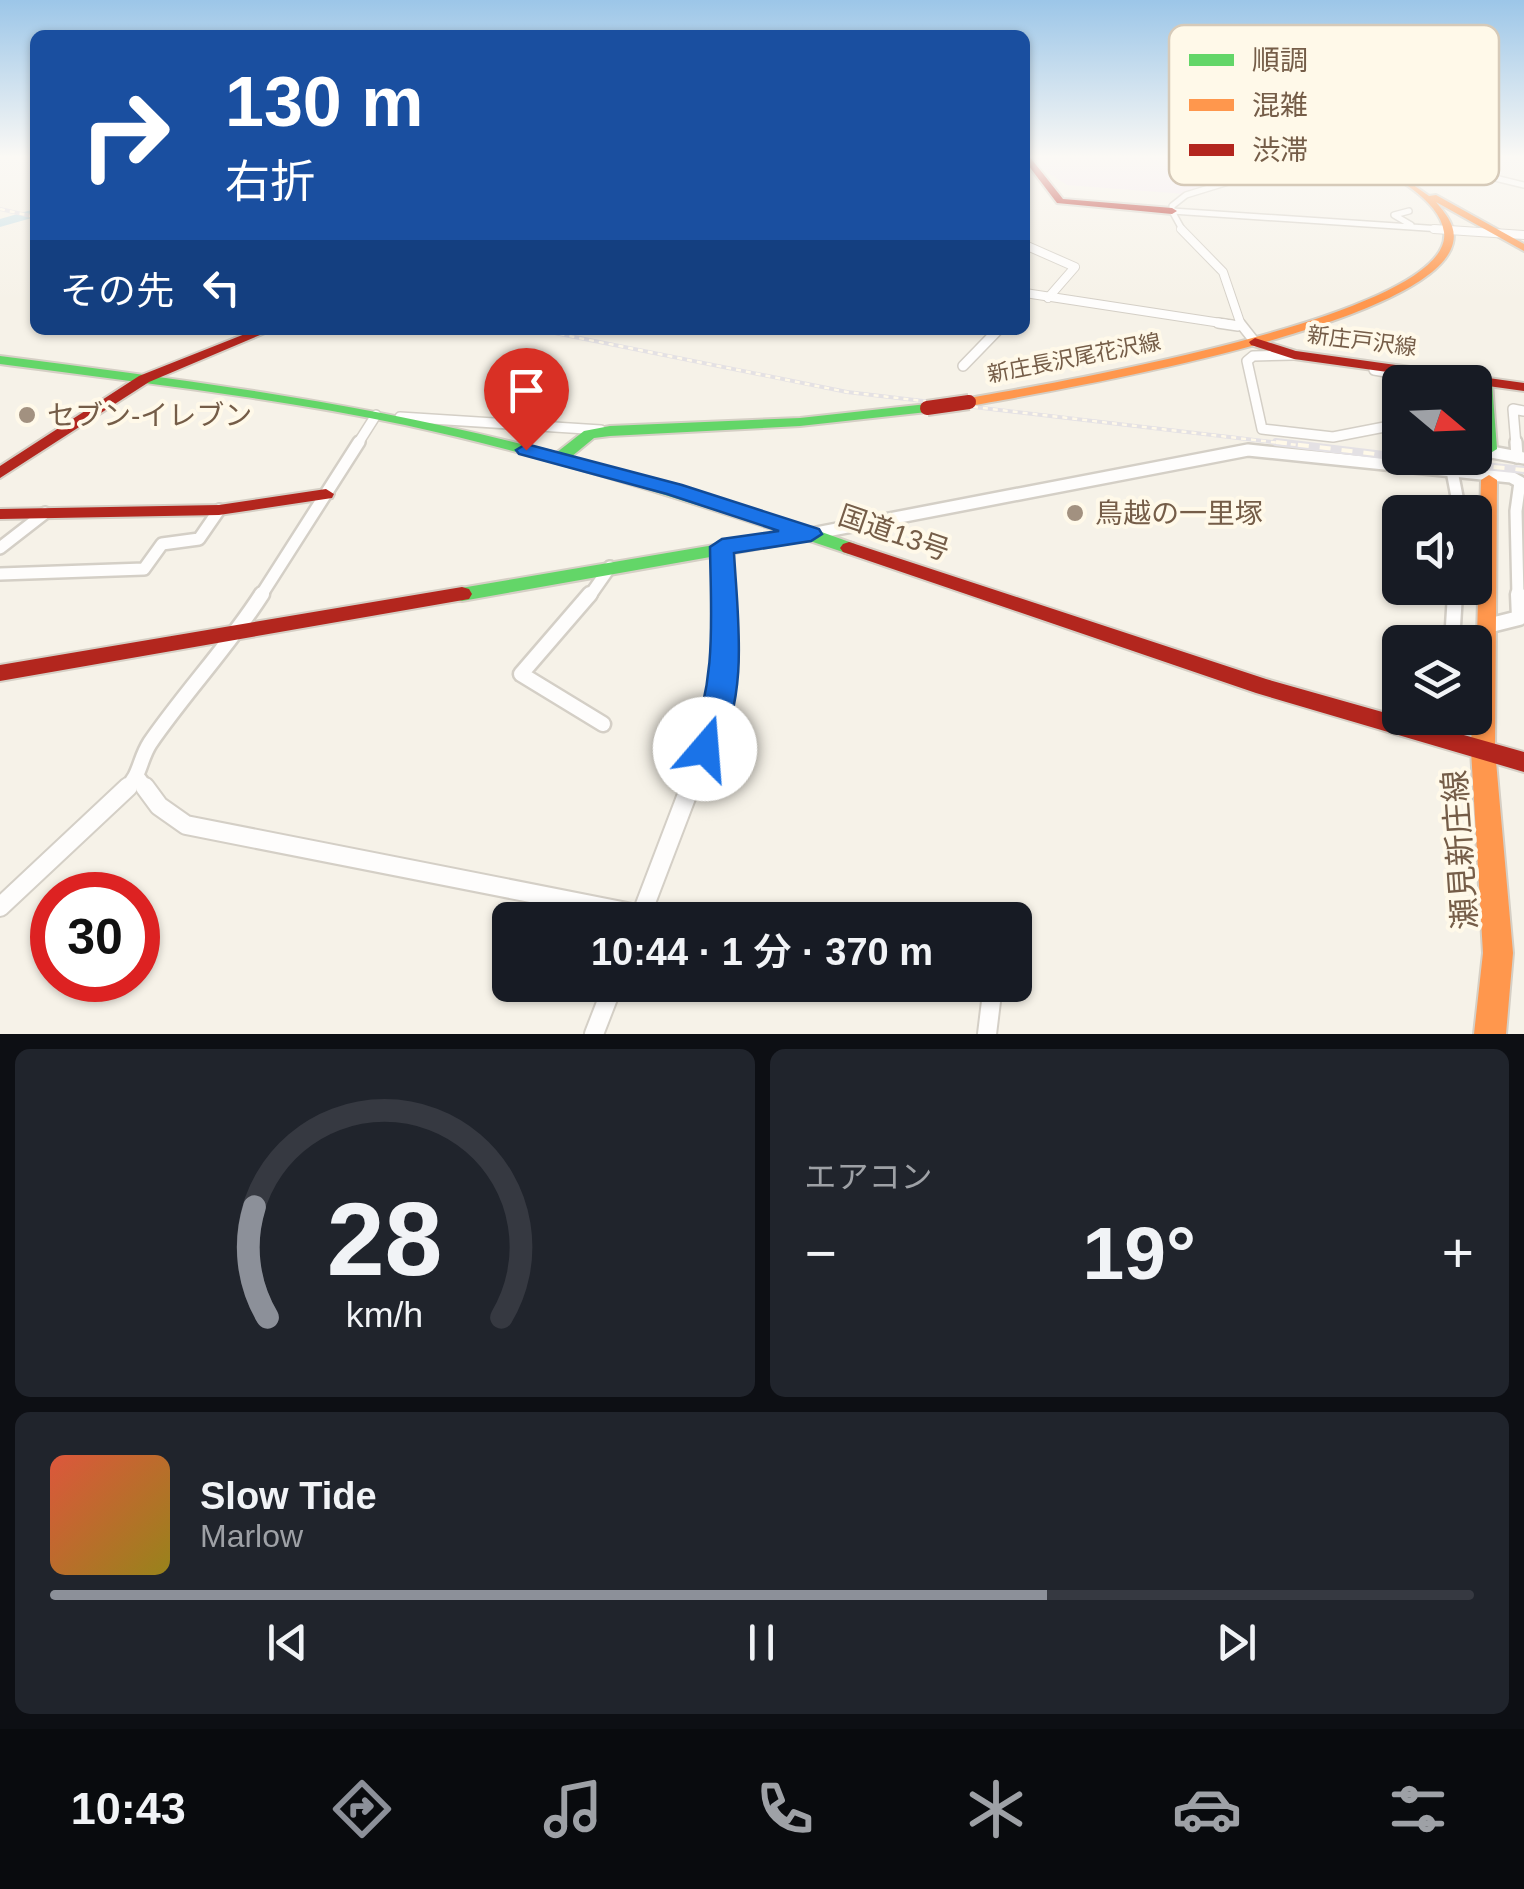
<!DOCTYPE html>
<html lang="ja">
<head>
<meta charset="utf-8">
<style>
	:root { --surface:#171b24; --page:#20242c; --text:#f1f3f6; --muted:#9ea1a6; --line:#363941; --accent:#8c9099 }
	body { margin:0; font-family:Helvetica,"Noto Sans JP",sans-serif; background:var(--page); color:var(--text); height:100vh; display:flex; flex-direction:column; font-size:38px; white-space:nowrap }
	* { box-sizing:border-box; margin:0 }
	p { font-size:32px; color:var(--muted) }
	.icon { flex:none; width:55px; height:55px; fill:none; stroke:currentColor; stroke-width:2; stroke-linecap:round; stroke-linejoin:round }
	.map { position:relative; height:1034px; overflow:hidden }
	.details { display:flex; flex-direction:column; gap:15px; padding:15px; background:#0d0f14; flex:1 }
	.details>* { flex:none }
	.banner { position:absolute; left:30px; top:30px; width:1000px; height:305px; border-radius:15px; box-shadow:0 2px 8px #0004; background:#1a4fa0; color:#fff; overflow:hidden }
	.needle { width:65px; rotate:109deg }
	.buttons { position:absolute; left:1382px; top:365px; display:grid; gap:20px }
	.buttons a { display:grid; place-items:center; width:110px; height:110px; border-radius:15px; background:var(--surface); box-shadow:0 2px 8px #0004; font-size:50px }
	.speed { position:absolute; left:30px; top:872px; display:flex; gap:20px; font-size:50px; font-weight:700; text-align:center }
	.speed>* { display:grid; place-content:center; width:130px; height:130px; border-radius:50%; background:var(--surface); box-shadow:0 2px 8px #0004; line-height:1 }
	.speed .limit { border:15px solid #d22; background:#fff; color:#111 }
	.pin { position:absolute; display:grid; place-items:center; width:85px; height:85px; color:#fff; margin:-102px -42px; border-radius:50% 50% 50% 0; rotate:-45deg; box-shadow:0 0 10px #0007 }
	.pin .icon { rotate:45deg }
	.me { position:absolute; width:110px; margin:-55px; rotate:18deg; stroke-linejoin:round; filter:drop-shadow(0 0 8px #0008) }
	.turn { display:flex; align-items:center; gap:35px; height:210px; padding:0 30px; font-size:45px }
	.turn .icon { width:130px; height:130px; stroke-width:2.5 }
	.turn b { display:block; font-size:70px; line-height:85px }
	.then { display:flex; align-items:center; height:95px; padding:0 30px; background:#0003; gap:20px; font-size:38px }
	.big { font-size:75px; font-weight:600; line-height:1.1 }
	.details .widget { flex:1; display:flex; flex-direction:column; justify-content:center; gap:15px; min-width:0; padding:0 35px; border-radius:15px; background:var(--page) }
	.details .dial { align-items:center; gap:0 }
	.dial svg { height:260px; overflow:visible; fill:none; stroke:var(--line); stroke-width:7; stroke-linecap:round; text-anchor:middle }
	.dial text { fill:var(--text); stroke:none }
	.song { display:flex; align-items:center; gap:30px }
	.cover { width:120px; height:120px; border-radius:15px; background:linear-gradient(135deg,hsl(10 70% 55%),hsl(50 70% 35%)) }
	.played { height:10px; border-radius:5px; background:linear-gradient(90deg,var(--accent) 70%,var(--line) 70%) }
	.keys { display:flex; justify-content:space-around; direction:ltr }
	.heat { display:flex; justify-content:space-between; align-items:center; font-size:55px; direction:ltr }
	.details .tiles { flex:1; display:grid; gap:15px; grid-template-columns:1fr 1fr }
	.widget:last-child { grid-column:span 2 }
	.trip { position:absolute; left:492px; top:902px; width:540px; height:100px; border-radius:15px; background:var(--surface); box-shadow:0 2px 8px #0004; font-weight:600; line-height:100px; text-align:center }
	.menu { display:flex; height:160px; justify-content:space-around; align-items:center; background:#090b0e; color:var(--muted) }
	.menu .icon { width:70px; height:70px }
	.menu .active { color:var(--accent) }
	.menu b { font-size:45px; color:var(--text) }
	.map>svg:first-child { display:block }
</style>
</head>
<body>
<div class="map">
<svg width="1524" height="1034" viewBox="0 0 1524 1034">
	<rect width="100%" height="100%" fill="#f6f2e8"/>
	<polygon fill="#f4e8f1" points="1037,156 1260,156 1273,167 1185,194 1067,185 1039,167"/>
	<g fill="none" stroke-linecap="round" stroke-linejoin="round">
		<polygon fill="#cae1e7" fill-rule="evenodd" points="35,209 35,217 0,227 0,219"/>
		<g stroke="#d4cfc6" stroke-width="8">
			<g id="street-far5">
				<polyline points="1421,160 1524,185"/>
				<polyline points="1307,162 1428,161"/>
				<polyline points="1172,211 1471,231"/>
				<polyline points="1172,211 1183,231"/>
				<polyline points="1172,211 1172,206 1186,195 1313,156"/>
				<polyline points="1409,211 1394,215 1411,225"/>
			</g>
		</g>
		<g stroke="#d4cfc6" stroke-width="10">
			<g id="street-far4">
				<polyline points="1181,229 1223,272 1241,325"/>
				<polyline points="1434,229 1524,235"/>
				<polyline points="1025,245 1075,267 1048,298"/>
				<polyline points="1025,293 1234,325"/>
			</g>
		</g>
		<g stroke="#d4cfc6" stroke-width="12">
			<g id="street-far3">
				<polyline points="1218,323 1238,326"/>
				<polyline points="1240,323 1255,342"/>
				<polyline points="1294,355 1253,356 1247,361 1262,429 1333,437 1400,424"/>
				<polyline points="963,366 998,330"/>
				<polyline points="1374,370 1444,382"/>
				<polyline points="400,417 601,430"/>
				<polyline points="357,445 376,415"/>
				<polyline points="1516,445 1513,409 1524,411"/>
			</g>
		</g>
		<g stroke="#d4cfc6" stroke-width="16">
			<g id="street-far2">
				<polyline points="1516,442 1517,457"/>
				<polyline points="1475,449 1524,458"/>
				<polyline points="1452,471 1460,512"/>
				<polyline points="811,534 1248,450 1511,477 1520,482 1516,511 1518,597"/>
				<polyline points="722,547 724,597"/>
				<polyline points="0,548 45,513"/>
				<polyline points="0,574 144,569 162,544 199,539 219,510"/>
				<polyline points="260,597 359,442"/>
				<polyline points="589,597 610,567"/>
				<polyline points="1455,597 1455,588"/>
			</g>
		</g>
		<g stroke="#d4cfc6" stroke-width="19">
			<g id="street-far1">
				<polyline points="590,594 521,674 603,724"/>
				<polyline points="1487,626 1519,618 1518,594"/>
				<polyline points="1452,642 1455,594"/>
				<polyline points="138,778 147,790"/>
				<path d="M 125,790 C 141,775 139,760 150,743 C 185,692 228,647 262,594"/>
				<polyline points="689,790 718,716 726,669 724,594"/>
			</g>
		</g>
		<g stroke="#d4cfc6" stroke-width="22">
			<g id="street">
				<polyline points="145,787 159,806 186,825 642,915 707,920"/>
				<polyline points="0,907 128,787"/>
				<polyline points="640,918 690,787"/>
				<polyline points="594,1034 613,985"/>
				<polyline points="987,1034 993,985"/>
			</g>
		</g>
		<g stroke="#d5cfc5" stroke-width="4">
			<g id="fast">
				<path d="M 0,356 C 187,380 373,404 556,453 L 584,431 L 610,426 L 800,418 L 927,404 L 934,408 L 927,412 L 800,426 L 610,436 L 594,438 L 571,457 L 816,530 L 855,544 L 858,548 L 855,552 L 849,554 L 807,540 L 462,601 L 455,599 L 452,594 L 455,589 L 784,533 C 659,492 534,453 405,425 C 271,397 135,382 0,364 Z"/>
				<polygon points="1485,379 1492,383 1497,449 1489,454 1481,449 1478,383"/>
			</g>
		</g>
		<g stroke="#d5cfc5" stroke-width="4">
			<g id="slow">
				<path d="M 1362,156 L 1372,156 L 1429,196 L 1436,195 L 1524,244 L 1524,251 L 1436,202 C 1446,214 1457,227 1453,243 C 1434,327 1051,391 969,406 L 962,402 L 969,398 C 1036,386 1456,317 1444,232 C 1440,198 1387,174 1362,156 Z"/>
				<polygon points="1489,475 1497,480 1495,750 1513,953 1506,1034 1474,1034 1483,953 1471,750 1472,718 1475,718 1481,480"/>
			</g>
		</g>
		<g stroke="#d5cfc5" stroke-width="4">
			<g id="jam">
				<polygon points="1025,156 1029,156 1063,199 1172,208 1177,211 1172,214 1057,203 1025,161"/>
				<polygon points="255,330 272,330 149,382 0,478 0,466 139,376"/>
				<polygon points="1255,338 1296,351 1524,383 1524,391 1294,359 1251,345 1249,342"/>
				<polygon points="326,489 334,494 332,498 219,515 0,519 0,509 219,505"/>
				<polygon points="849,542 1266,679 1524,752 1524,772 1256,693 843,552 840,548 843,544"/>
				<polygon points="462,587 469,589 472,594 469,599 0,681 0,665"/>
			</g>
		</g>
		<use href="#street-far5" stroke="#fefdfc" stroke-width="5"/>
		<use href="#street-far4" stroke="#fefdfc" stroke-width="8"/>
		<use href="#street-far3" stroke="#fefdfc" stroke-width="9"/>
		<use href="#street-far2" stroke="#fefdfc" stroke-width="11"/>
		<use href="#street-far1" stroke="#fefdfc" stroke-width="14"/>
		<use href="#street" stroke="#fefdfc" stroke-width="18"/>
		<use href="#fast" fill="#63d668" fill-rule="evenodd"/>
		<use href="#slow" fill="#ff974d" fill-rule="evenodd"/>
		<use href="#jam" fill="#b3261e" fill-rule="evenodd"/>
		<g stroke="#e4e1e4" stroke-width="4">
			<g id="rail-far1">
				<polyline points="0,209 35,217"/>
				<polyline points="540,330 847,392 1297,445"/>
			</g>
		</g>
		<g stroke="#e4e1e4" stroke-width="8">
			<g id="rail">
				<polyline points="1276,442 1400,457"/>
				<polyline points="1406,458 1524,470"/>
			</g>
		</g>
		<use href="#rail-far1" stroke="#fff9e9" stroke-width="2.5" stroke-dasharray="5" stroke-linecap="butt"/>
		<use href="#rail" stroke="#fff9e9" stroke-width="4" stroke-dasharray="11" stroke-linecap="butt"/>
		<g stroke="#d5cfc5" stroke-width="18" stroke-linecap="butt">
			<polyline id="jam-bridge" points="927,408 969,402"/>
		</g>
		<use href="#jam-bridge" stroke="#b3261e" stroke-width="14"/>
	</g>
	<linearGradient id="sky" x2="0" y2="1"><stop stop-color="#9cc6e8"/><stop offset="0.52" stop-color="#fbf9f5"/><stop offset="1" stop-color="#fbf9f5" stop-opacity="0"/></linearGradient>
	<rect width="1524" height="301" fill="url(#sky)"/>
	<path fill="#1a73e8" stroke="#114b97" stroke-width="2.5" d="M 526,444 L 682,485 L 819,529 L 822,534 L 811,541 L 734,553 C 738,623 749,693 716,758 L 705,762 L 694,758 L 689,749 C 717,679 711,620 710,547 L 722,539 L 779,531 L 667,494 L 519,454 L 516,450 Z"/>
	<g fill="#a29180" stroke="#fff9e9" stroke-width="4">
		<circle cx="27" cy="415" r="10"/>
		<circle cx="1075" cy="513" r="10"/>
	</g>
	<g text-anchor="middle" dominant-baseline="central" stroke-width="8" stroke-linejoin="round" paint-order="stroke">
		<g font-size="22" fill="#755d48" stroke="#fff9e9">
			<text transform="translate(1362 341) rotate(7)">新庄戸沢線</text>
			<text transform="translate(1074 358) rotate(-11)">新庄長沢尾花沢線</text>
		</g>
		<g font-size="28" fill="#755d48" stroke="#fff9e9" text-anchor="start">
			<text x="47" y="415">セブン-イレブン</text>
			<text x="1095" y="513">鳥越の一里塚</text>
		</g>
		<g font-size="28" fill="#755d48" stroke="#fff9e9">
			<text transform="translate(894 533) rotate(19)">国道13号</text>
		</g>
		<g font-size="32" fill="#755d48" stroke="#fff9e9">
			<text transform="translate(1460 850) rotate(-94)">瀬見新庄線</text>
		</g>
	</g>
	<rect x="1169" y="25" width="330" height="160" rx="15" fill="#fff9e9" stroke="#d6cab9" stroke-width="2.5"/>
	<rect x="1189" y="54" width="45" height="12" fill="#63d668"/>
	<rect x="1189" y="99" width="45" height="12" fill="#ff974d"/>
	<rect x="1189" y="144" width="45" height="12" fill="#b3261e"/>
	<g font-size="28" fill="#755d48">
		<text x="1252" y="70">順調</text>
		<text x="1252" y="115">混雑</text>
		<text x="1252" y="160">渋滞</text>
	</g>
</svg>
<div class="buttons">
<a><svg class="needle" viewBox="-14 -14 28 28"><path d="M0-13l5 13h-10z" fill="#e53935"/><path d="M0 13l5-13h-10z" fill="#9ea1a6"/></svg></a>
<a><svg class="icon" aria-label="sound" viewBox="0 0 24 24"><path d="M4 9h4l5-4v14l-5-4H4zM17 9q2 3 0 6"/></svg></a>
<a><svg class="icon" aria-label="layers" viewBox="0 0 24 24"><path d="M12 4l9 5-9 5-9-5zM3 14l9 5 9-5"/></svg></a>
</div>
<div class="speed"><div class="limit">30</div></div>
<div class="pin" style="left:526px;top:450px;background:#d93025"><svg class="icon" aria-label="arrive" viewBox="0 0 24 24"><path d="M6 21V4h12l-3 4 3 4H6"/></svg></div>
<svg class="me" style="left:705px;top:749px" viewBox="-20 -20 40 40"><circle r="19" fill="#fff"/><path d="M0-13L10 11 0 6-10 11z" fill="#1a73e8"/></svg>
<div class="trip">10:44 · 1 分 · 370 m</div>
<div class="banner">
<div class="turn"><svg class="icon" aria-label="right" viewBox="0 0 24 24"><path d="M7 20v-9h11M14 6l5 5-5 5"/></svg><div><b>130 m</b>右折</div></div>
<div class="then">その先<svg class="icon" aria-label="left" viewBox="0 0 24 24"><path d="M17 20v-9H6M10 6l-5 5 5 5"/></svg></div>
</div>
</div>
<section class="details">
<div class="tiles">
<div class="widget dial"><svg viewBox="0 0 100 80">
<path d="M14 69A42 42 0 1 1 86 69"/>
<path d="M14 69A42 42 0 0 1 10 35" stroke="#8c9099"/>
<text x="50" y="56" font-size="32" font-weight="700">28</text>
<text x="50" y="72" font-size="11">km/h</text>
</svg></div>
<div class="widget"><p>エアコン</p>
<div class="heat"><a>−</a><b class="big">19°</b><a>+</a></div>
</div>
<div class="widget">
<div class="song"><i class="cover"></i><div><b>Slow Tide</b><p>Marlow</p></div></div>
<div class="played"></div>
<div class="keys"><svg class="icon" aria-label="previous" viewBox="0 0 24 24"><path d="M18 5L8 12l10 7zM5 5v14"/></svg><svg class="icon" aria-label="pause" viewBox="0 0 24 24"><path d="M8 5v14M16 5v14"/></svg><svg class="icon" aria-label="next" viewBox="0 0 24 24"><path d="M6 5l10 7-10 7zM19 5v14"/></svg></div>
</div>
</div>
</section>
<nav class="menu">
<b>10:43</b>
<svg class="icon active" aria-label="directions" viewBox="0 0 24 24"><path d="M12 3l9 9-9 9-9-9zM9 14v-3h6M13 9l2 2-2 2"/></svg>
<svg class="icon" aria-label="music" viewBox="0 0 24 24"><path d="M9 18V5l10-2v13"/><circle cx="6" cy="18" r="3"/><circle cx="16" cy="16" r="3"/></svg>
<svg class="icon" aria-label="phone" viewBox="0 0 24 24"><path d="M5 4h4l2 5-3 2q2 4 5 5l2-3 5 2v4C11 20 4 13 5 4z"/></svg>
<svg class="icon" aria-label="climate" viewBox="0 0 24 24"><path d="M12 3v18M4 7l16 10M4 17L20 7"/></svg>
<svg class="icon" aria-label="car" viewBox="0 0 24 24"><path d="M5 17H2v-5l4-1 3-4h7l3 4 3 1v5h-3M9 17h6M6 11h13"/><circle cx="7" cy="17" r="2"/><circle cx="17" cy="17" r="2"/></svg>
<svg class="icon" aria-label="filters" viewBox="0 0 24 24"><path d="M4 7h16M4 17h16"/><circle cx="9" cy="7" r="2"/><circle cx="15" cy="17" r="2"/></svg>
</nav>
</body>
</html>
